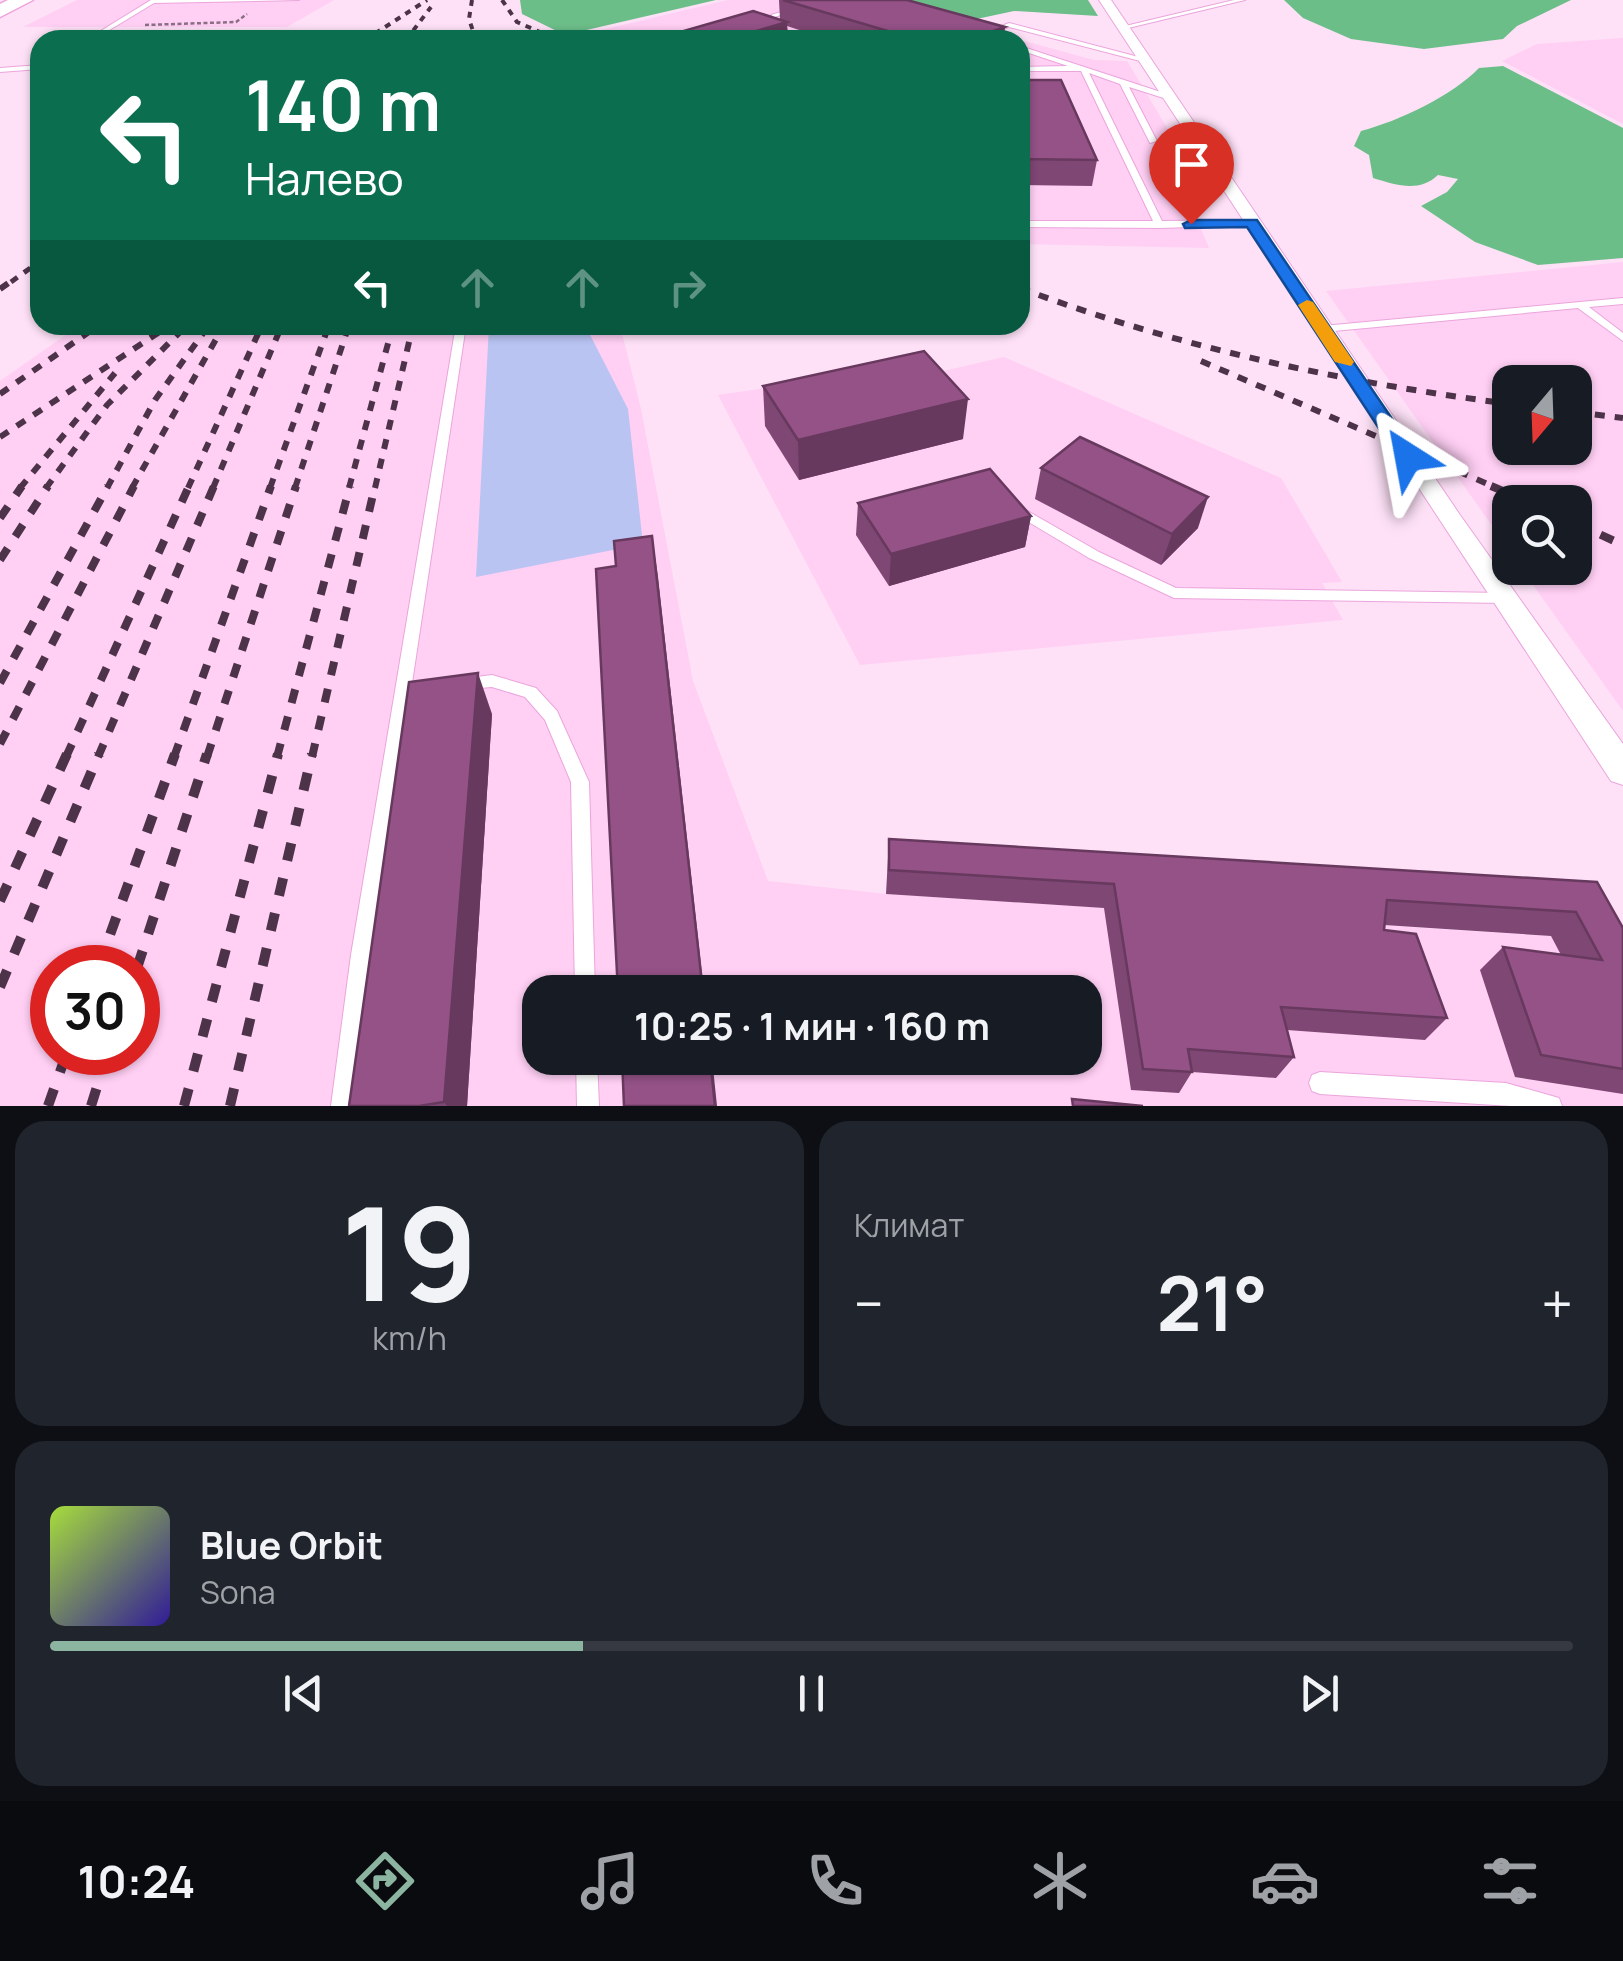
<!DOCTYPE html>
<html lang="ru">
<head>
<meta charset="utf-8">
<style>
	:root { --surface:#171b24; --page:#20242c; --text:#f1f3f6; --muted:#9ea1a6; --line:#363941; --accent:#8bb4a1 }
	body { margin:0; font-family:Manrope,sans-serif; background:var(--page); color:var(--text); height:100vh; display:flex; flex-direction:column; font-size:38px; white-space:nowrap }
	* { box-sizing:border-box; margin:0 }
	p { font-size:32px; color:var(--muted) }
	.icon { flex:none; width:55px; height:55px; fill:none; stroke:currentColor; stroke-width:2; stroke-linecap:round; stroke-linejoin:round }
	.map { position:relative; height:1106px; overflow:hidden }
	.side { display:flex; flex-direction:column; gap:15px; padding:15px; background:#0d0f14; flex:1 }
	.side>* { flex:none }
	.top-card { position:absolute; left:30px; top:30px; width:1000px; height:305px; border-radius:30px; box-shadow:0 2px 8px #0004; background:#0b6e4f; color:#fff; overflow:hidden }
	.needle { width:65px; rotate:199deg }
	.controls { position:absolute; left:1492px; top:365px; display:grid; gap:20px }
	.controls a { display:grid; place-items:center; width:100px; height:100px; border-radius:20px; background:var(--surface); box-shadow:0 2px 8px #0004; font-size:50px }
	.speed { position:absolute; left:30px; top:945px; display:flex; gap:20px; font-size:50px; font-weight:700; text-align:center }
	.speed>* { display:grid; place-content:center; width:130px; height:130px; border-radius:50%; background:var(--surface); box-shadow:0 2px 8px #0004; line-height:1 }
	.speed .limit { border:15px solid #d22; background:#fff; color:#111 }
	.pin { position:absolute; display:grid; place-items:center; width:85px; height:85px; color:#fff; margin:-102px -42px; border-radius:50% 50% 50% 0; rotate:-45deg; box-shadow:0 0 10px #0007 }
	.pin .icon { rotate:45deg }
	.me { position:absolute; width:110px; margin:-55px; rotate:326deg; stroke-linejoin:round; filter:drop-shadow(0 0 8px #0008) }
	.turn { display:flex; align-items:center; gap:35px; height:210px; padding:0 50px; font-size:45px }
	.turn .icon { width:130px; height:130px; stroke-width:2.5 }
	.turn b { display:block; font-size:70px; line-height:85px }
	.lanes { display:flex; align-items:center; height:95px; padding:0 50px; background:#0003; justify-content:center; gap:50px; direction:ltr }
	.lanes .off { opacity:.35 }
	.big { font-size:75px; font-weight:700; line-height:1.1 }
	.side .tile { flex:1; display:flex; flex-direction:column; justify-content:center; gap:15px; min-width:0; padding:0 35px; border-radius:30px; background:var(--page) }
	.side .dial { align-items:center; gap:0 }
	.dial b { font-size:130px; line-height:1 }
	.song { display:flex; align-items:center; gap:30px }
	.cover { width:120px; height:120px; border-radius:15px; background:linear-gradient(135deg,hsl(80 70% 55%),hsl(250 70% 35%)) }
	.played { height:10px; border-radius:5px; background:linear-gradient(90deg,var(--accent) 35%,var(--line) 35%) }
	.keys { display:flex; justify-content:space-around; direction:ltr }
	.heat { display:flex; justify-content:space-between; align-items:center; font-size:55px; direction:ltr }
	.side .tiles { flex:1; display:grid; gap:15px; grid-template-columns:1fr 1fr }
	.tile:last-child { grid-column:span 2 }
	.trip { position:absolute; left:522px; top:975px; width:580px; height:100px; border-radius:30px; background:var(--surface); box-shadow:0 2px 8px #0004; font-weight:700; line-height:100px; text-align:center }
	.tab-bar { display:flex; height:160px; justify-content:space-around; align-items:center; background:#090b0e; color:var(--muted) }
	.tab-bar .icon { width:70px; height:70px }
	.tab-bar .selected { color:var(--accent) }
	.tab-bar b { font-size:45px; color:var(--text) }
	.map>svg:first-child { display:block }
</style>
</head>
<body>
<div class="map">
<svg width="1623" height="1106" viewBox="0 0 1623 1106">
	<rect width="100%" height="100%" fill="#fee1f7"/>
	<g fill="#ffcff4" fill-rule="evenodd">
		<polygon points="77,0 334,0 287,27 23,27"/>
		<polygon points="728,0 873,0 1094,60 1127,61 1179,148 1175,168 1209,248 1020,244 1020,40 559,40"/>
		<polygon points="1623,38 1623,124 1502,61 1537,44"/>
		<path d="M 1623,262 L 1623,711 L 1521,568 L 1575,568 L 1575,502 L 1510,502 L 1510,551 L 1326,291 ZM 1510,382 L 1575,382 L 1575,448 L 1510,448 Z"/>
		<path d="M 80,325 L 620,325 L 641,409 L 693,681 L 768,881 L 886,894 L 1551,936 L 1623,1078 L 1623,1106 L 0,1106 L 0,381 ZM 52,968 L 138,968 L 138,1052 L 52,1052 ZM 540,992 L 1085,992 L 1085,1058 L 540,1058 Z"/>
		<polygon points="1004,357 1281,478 1342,582 1322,583 1343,620 860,665 718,395 820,380 832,397"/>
	</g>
	<g fill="#6cbe89">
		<polygon points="520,0 716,0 565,35 522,14"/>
		<polygon points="890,0 1088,0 1098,16 1014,11 972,20"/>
		<polygon points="1284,0 1571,0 1517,26 1503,39 1424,49 1351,39 1303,18"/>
		<path d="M 1503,66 L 1623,128 L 1623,258 L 1538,265 L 1475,242 L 1421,206 L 1447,192 L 1458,179 L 1438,175 C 1419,193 1396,185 1373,178 L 1369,155 L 1354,146 L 1361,131 C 1399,121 1452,96 1479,68 Z"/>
	</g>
	<polygon fill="#b9c4f3" points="489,325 585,325 628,409 643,544 476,577"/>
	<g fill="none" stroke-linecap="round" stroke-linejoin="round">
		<g stroke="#eba5dc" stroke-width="2">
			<g id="service">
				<polygon points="151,0 299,0 154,3 93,40 86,40"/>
				<polygon points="822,0 832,0 774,17 771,15"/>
				<polygon points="1234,0 1245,0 1124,29 1121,27"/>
				<polygon points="1009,23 1150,60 1151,61 1148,63 1009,27 997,31 994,29"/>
				<polygon points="1020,46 1176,97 1176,101 1173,101 1129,87 1157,141 1150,143 1120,84 1089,73 1162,221 1252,220 1255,221 1255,225 1160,228 1020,227 1020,221 1153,221 1081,71 1020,71 1020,67 1068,66 1020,50"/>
				<polygon points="40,65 40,69 0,72 0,68"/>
				<polygon points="1623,298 1623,304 1589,307 1623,333 1623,341 1578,308 1323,332 1318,329 1323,326"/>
				<polygon points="456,325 466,325 371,955 353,1106 331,1106 351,955"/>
				<polygon points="1017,505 1099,552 1176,588 1504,593 1509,594 1511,598 1509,602 1504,603 1174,598 1089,558 1012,512 1010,509 1012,506"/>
				<polygon points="492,675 536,688 557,711 589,782 595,992 575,992 571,782 545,720 525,697 492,687 467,689 461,687 459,683 461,679"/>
				<polygon points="576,1058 597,1058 599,1106 577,1106"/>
				<polygon points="1320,1072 1506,1083 1559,1098 1562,1106 1511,1106 1320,1094 1312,1091 1309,1083 1312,1075"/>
			</g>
		</g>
		<g stroke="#eba5dc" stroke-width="2">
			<polygon id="minor" points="1099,0 1111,0 1460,515 1623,744 1623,785 1611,781"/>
		</g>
		<g stroke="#eba5dc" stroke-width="3">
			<polygon id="primary" points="8,0 33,0 0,17 0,4"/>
		</g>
		<polyline stroke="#8b7085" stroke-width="2.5" stroke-dasharray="4 2.5" stroke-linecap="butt" points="145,25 236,22 247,14"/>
		<use href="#service" fill="#fff" fill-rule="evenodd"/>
		<use href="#minor" fill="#fff" fill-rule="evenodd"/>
		<use href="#primary" fill="#fff" fill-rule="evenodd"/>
		<g stroke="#4d3349" stroke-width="4" stroke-dasharray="6 6" stroke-linecap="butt">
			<polyline points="472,0 469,19 476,40"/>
			<polyline points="502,0 517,22 558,40"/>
			<polyline points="365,40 427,0"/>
			<polyline points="406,40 431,7"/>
		</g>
		<polyline stroke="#4d3349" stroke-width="5" stroke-dasharray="8 8" stroke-linecap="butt" points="11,282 40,261"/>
		<g stroke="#4d3349" stroke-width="6" stroke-dasharray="10 10" stroke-linecap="butt">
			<path d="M 1020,288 C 1179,348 1342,382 1510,404"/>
			<polyline points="0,289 14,279"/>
			<polyline points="1201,361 1497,488"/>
			<polyline points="0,394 99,325"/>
			<polyline points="1575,412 1623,418"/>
			<polyline points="0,437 170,325"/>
			<polyline points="20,488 115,373"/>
			<polyline points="46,488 107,405 187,325"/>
			<polyline points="107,488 155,400 209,325"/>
			<polyline points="132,488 224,325"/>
			<polyline points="188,488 262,325"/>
			<polyline points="213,488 282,325"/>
			<polyline points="270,488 329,325"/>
			<polyline points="295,488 349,325"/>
			<polyline points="349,488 393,325"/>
			<polyline points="375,488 413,325"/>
		</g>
		<g stroke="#4d3349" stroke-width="8" stroke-dasharray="14 14" stroke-linecap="butt">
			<polyline points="1491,486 1529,502"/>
			<polyline points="0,518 22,486"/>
			<polyline points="1575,523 1623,545"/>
			<polyline points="0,560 48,486"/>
			<polyline points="0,683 108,486"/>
			<polyline points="0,744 134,486"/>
			<polyline points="66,757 189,486"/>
			<polyline points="98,757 214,486"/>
			<polyline points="174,757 271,486"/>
			<polyline points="207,757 296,486"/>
			<polyline points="277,757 350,486"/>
			<polyline points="312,757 375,486"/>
		</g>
		<g stroke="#4d3349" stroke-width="10" stroke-dasharray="18 18" stroke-linecap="butt">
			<polyline points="0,901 67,754"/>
			<polyline points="98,968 175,754"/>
			<polyline points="137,968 207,754"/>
			<polyline points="0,987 99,754"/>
			<polyline points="48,1106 67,1052"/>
			<polyline points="91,1106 108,1052"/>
			<polyline points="184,1106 278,754"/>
			<polyline points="230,1106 312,754"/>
		</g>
	</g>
	<g fill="#7f4774">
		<polygon points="779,0 907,0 1005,27 1003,40 830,40 787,26 788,40 681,40 680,32 780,20"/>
		<polygon points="1020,80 1097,160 1092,186 1020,185"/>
		<polygon points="763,386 963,439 799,480 765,426"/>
		<polygon points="1041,468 1198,528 1161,565 1035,499"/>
		<polygon points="858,503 1031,516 1025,547 889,586 856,535"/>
		<polygon points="492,714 467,1106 349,1106"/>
		<polygon points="889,839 1597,882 1623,928 1623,1094 1515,1077 1480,970 1503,947 1561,955 1551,936 1384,925 1384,930 1447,1018 1425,1040 1287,1030 1294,1057 1276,1078 1192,1072 1179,1093 1131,1090 1104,908 886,894"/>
	</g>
	<g fill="#68395e">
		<polygon points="787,22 788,40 726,40"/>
		<polygon points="1005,27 1003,40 967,40"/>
		<polygon points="968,399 963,439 799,480 798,440"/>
		<polygon points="1208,497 1198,528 1161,565 1172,534"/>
		<polygon points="1031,516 1025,547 889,586 891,554"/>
		<polygon points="652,536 658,577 704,992 703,992"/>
		<polygon points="478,673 492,714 467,1106 447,1106 444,1102"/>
		<polygon points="710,1058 712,1058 717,1106 715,1106"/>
	</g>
	<g fill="#945287" stroke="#68395e" stroke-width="2.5">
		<polygon points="783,0 907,0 1005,27 967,40 918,40"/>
		<polygon points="753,11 787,22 726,40 705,40 680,32"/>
		<polygon points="1020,80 1061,80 1097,160 1020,159"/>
		<polygon points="924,351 968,399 798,440 763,386"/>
		<polygon points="1080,437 1208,497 1172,534 1041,468"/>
		<polygon points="990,469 1031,516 891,554 858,503"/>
		<polygon points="652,536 703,992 618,992 596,569 616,566 614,541"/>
		<polygon points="478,673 444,1102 419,1106 349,1106 409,682"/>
		<polygon points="889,839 1597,882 1623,928 1623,1069 1541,1055 1503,947 1602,960 1576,912 1387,900 1384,930 1416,934 1447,1018 1281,1007 1294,1057 1188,1049 1192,1072 1143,1069 1114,884 889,870"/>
		<polygon points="622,1058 710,1058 715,1106 624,1106"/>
		<polygon points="1072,1099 1143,1106 1073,1106"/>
	</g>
	<polygon fill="#1a73e8" stroke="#114b97" stroke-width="2.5" points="1191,220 1257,220 1418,457 1415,462 1401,462 1247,227 1185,228 1183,224"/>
	<polygon fill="#f59e0b" points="1307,300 1313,302 1354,362 1351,366 1335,362 1298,305"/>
</svg>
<div class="controls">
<a><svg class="needle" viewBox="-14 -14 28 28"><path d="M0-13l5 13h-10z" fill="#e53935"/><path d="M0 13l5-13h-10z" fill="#9ea1a6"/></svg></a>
<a><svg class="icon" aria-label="search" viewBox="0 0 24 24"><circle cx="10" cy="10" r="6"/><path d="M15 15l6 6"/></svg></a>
</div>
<div class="speed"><div class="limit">30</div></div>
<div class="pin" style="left:1191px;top:224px;background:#d93025"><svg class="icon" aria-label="arrive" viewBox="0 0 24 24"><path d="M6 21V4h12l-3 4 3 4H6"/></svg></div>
<svg class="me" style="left:1408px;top:457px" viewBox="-20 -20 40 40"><path d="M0-17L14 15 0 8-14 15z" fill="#1a73e8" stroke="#fff" stroke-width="4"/></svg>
<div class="trip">10:25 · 1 мин · 160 m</div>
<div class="top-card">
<div class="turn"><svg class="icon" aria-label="left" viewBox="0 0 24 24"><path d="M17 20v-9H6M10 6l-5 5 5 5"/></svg><div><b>140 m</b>Налево</div></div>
<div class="lanes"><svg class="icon" aria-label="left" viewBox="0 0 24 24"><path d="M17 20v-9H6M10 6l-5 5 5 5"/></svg><svg class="icon off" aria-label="ahead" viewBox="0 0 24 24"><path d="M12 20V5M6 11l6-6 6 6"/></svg><svg class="icon off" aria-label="ahead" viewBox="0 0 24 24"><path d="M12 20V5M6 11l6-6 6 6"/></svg><svg class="icon off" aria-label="right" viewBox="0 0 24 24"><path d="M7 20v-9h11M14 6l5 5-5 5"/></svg></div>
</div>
</div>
<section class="side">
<div class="tiles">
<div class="tile dial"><b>19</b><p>km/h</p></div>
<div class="tile"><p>Климат</p>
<div class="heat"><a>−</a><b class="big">21°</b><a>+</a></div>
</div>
<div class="tile">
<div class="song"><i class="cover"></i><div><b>Blue Orbit</b><p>Sona</p></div></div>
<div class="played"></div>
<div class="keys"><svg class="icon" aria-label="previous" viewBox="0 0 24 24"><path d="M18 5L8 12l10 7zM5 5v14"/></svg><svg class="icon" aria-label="pause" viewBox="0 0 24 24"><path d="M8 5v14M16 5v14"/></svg><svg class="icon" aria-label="next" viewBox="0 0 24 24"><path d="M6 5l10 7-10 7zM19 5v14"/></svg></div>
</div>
</div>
</section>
<nav class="tab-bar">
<b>10:24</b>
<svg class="icon selected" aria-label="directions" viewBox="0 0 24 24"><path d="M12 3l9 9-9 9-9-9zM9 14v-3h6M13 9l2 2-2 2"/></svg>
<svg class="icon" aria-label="music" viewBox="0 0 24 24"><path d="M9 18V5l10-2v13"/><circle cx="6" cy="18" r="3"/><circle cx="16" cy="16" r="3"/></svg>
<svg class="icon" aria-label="phone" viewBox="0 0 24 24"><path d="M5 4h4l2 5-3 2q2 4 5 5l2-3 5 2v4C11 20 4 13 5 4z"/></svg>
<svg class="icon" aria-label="climate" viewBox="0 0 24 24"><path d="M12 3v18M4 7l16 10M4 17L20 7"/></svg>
<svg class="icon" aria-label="car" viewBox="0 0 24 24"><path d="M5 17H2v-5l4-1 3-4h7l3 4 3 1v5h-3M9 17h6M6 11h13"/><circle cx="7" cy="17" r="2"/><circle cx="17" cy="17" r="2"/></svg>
<svg class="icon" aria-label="filters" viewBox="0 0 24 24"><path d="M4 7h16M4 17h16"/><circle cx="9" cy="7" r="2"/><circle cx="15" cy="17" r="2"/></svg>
</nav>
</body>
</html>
